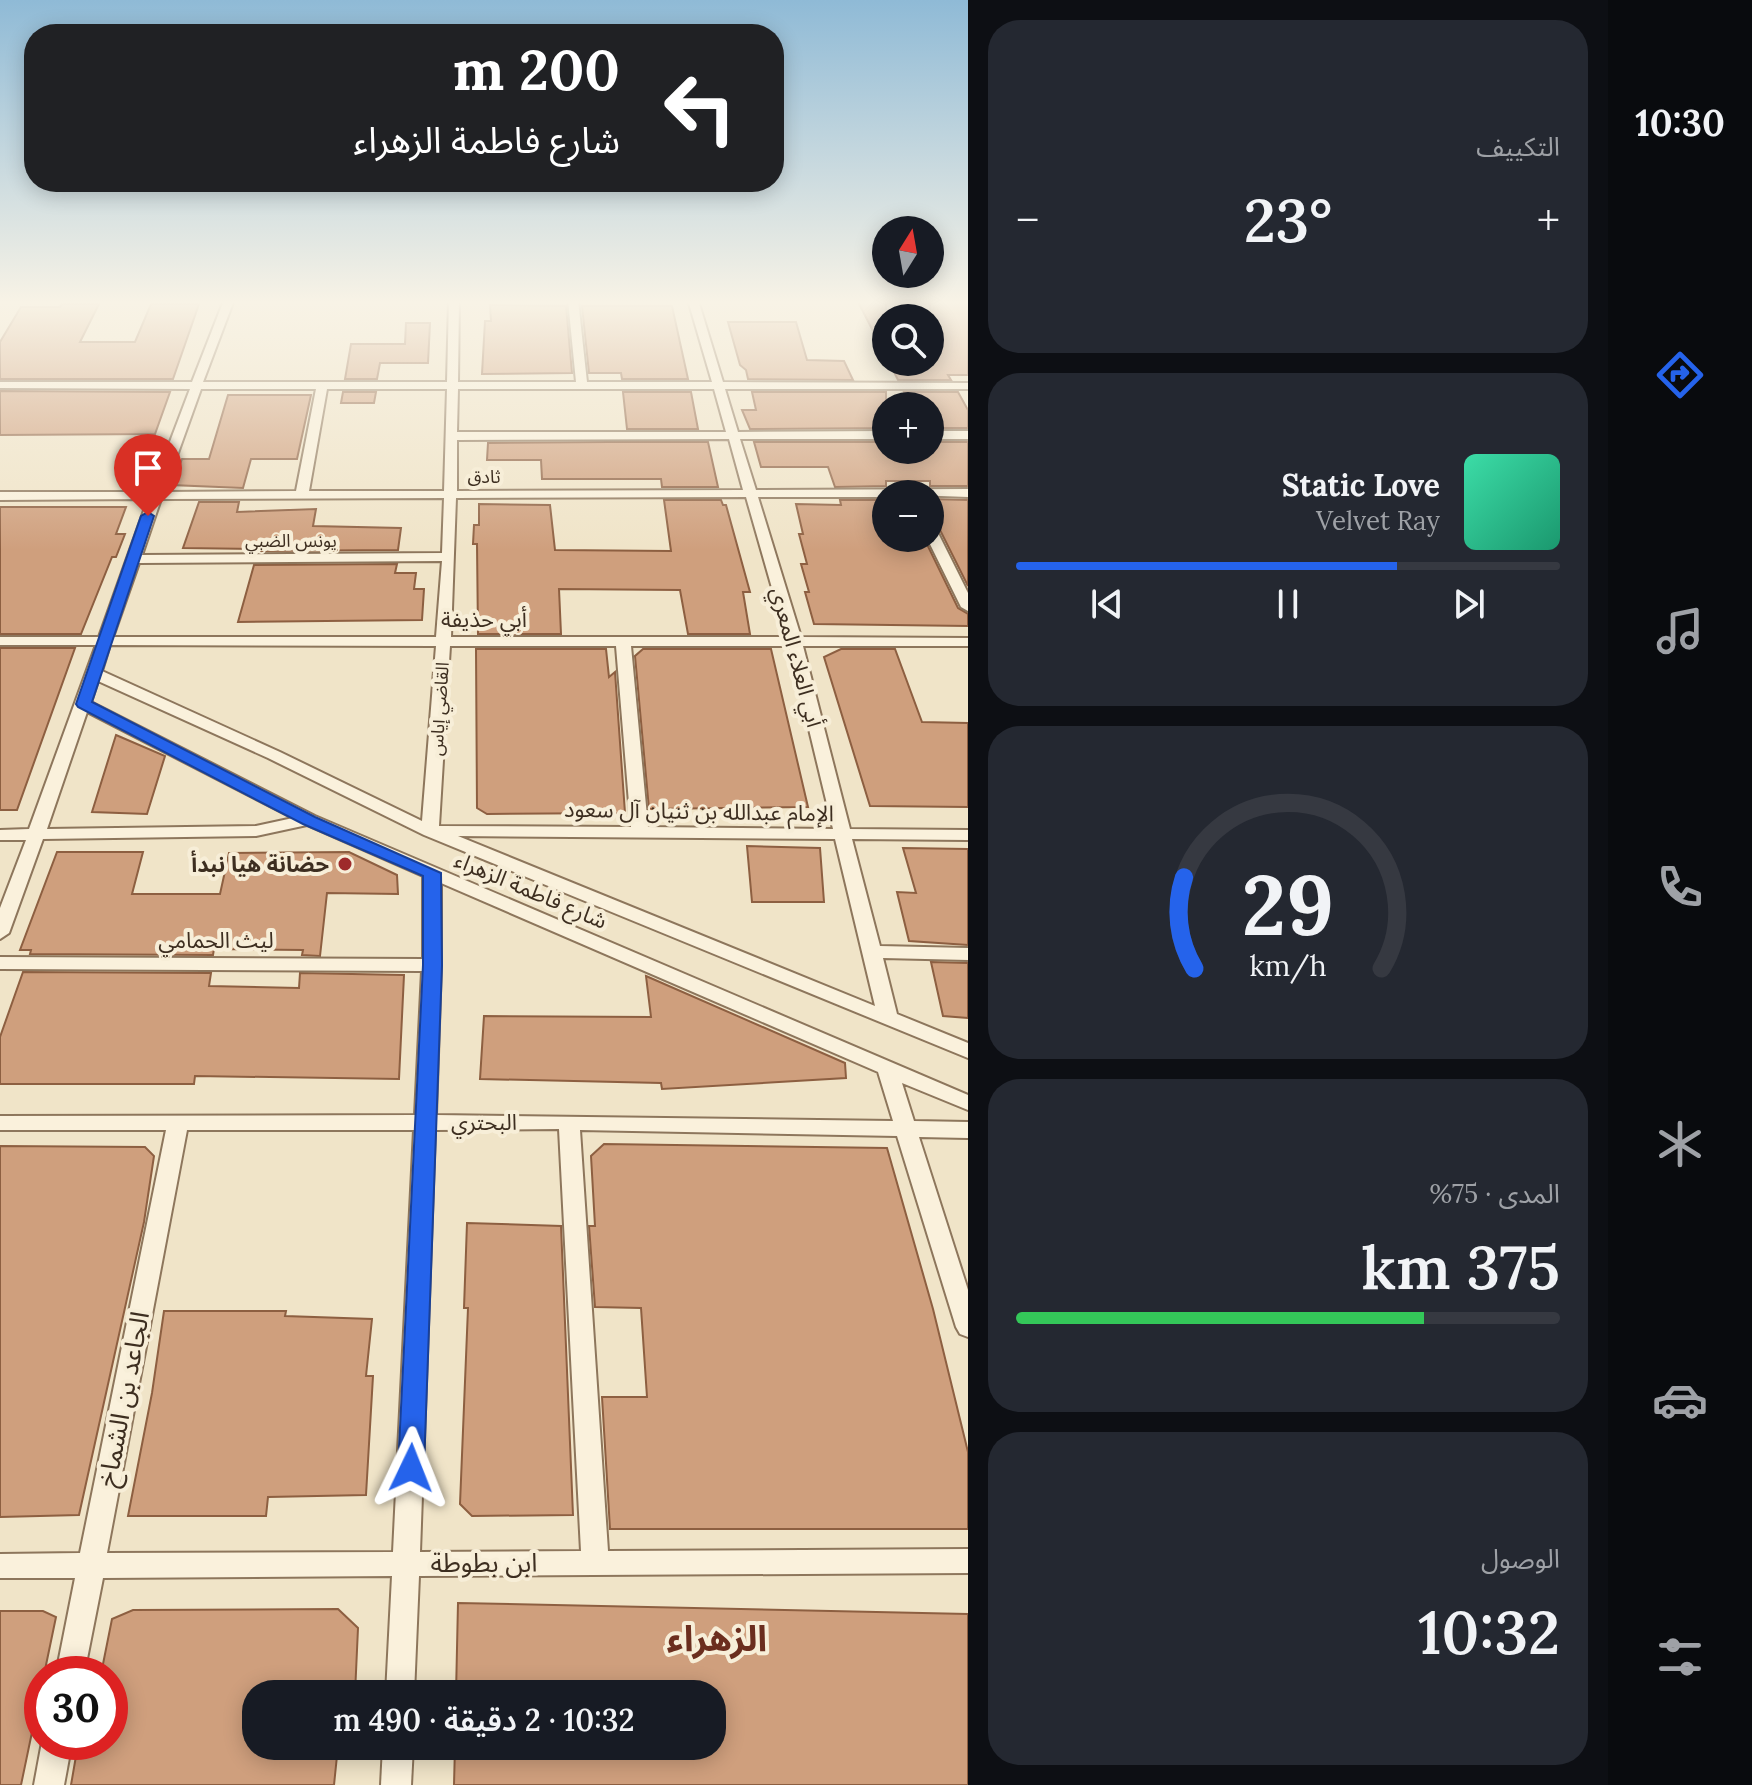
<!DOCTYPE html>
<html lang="ar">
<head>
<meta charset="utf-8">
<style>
	:root { --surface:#171b24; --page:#242831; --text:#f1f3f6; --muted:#9ea1a6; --line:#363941; --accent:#2563eb }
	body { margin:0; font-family:Lora,"Noto Sans Arabic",serif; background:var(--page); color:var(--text); direction:rtl; height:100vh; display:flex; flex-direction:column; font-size:30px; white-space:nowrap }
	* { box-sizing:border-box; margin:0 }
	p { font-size:26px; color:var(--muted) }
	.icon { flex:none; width:44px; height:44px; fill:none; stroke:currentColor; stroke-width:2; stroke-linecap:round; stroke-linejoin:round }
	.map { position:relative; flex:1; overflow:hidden; direction:ltr }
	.drawer { display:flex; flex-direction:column; gap:20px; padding:20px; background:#0d0f14; width:640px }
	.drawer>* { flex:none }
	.top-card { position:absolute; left:24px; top:24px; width:760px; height:168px; border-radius:32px; box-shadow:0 4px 20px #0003; direction:rtl; background:#202124; color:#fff; overflow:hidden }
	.needle { width:52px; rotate:11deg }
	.tools { position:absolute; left:872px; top:216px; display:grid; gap:16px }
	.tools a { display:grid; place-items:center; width:72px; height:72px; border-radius:50%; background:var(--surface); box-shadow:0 4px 20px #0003; font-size:40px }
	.speed { position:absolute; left:24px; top:1656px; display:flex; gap:16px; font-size:40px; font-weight:700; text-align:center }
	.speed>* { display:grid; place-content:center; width:104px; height:104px; border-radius:50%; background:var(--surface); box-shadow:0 4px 20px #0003; line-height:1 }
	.speed .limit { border:12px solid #d22; background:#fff; color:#111 }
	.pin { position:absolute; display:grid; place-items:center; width:68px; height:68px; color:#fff; margin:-82px -34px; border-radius:50% 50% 50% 0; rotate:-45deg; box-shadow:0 0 8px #0007 }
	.pin .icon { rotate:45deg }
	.me { position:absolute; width:88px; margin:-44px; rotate:2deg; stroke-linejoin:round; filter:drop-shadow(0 0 6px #0008) }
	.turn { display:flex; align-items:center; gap:28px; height:168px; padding:0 32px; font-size:36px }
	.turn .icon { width:104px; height:104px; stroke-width:2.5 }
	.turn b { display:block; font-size:56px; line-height:68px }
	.big { font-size:60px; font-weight:600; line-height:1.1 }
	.drawer .tile { flex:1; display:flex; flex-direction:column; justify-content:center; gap:12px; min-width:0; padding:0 28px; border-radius:32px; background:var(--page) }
	.drawer .dial { align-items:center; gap:0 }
	.dial svg { height:208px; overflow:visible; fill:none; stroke:var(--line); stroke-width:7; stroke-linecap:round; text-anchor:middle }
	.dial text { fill:var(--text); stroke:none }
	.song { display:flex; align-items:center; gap:24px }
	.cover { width:96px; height:96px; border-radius:12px; background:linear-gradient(135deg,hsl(160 70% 55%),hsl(160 70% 35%)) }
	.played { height:8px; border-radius:4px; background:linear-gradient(90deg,var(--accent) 70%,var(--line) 70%) }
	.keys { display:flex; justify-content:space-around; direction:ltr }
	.heat { display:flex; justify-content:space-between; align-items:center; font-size:44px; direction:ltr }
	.charge { height:12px; border-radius:6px; background:linear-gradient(90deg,#34c759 75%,var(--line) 0) }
	.trip { position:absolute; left:242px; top:1680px; width:484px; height:80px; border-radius:32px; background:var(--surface); box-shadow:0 4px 20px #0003; font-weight:600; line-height:80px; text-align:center; direction:rtl }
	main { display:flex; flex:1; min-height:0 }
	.tabs { display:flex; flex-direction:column; width:144px; justify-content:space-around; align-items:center; background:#090b0e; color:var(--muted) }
	.tabs .icon { width:56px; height:56px }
	.tabs .on { color:var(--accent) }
	.tabs b { font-size:36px; color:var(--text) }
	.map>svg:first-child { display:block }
</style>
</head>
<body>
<main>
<nav class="tabs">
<b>10:30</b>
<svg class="icon on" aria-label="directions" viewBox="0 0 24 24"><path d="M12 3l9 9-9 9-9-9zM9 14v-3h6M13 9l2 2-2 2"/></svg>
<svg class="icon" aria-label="music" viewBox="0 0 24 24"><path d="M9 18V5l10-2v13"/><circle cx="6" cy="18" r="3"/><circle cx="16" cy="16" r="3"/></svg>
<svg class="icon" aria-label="phone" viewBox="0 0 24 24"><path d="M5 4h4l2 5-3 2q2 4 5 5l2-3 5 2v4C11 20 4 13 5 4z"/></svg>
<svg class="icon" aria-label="climate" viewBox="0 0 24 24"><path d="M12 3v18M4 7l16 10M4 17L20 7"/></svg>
<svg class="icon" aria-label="car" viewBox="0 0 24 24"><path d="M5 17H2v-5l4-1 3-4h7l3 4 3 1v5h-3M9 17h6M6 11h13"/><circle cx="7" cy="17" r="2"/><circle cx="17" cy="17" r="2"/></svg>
<svg class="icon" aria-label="filters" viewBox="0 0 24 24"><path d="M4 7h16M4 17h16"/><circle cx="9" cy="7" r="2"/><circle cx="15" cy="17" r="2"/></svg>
</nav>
<section class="drawer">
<div class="tile"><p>التكييف</p>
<div class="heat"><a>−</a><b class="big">23°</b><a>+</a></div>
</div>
<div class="tile">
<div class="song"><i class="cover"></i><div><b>Static Love</b><p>Velvet Ray</p></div></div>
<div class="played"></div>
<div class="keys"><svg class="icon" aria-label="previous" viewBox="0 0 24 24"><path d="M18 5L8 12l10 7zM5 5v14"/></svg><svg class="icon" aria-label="pause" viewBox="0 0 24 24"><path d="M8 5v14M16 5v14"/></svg><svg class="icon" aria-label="next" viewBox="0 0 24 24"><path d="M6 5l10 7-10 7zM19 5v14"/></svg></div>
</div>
<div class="tile dial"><svg viewBox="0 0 100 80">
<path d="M14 69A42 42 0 1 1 86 69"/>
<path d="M14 69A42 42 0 0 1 10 34" stroke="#2563eb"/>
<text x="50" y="56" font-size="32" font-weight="700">29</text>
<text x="50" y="72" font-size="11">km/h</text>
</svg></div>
<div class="tile"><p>المدى · 75%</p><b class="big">375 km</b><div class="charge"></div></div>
<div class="tile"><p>الوصول</p><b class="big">10:32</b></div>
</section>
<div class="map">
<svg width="968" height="1785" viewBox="0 0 968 1785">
	<rect width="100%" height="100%" fill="#f0e4c8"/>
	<g fill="#cf9f7d" stroke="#8d5f41" stroke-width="2">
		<polygon points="858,302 886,302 886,356"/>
		<polygon points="930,302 968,302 968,375 948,375 951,380 898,380 889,362 930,362"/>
		<polygon points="62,304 99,304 80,342 135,342 151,304 199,304 173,379 0,379 0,342 21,307 60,307"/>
		<polygon points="490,305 566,306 572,373 482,374 485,321 491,321"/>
		<polygon points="582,306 672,306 688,379 622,379 621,373 589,373"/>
		<polygon points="728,322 796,322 807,360 844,361 853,380 748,379 746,370 740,365"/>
		<polygon points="406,323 430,323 428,363 380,363 377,379 345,379 351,344 405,344"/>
		<polygon points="0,391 168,392 170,392 155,434 0,435"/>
		<polygon points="343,392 376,392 374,403 341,403"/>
		<polygon points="623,392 691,392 698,429 627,429"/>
		<polygon points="752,392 886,392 886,428 750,429 742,410 756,410"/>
		<polygon points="904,392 958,392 968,410 968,428 930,428 930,406 911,406"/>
		<polygon points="228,395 311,395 297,459 251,459 243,488 171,485 182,459 209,459"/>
		<polygon points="609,442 708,442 718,487 662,487 661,479 542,479 541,460 487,460 488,443"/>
		<polygon points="754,442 886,442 886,450 930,450 930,442 968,442 968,486 930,486 930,481 886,481 886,486 835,487 828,467 761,467"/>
		<polygon points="930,499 968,500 968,586 930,510"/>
		<polygon points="664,500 721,500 723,505 726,505 750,592 743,592 750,634 688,634 680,590 559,589 561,634 478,634 477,544 473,544 474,525 479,525 479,504 550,505 555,550 671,551"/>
		<polygon points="840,500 886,500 886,538 924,538 958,608 968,614 968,626 814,624 805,592 809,592 801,564 807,564 799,534 803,534 796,504 841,505"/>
		<polygon points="199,502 239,502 237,512 316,509 313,526 401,528 398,550 258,551 259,549 183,548"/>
		<polygon points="0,507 126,507 116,534 125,534 116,557 112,557 81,634 0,634"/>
		<polygon points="397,564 395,573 416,573 414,589 424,589 422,620 238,622 254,565"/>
		<polygon points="0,648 75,648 17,810 0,810"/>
		<polygon points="476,649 606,649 609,677 615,672 625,813 487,814 477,808"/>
		<polygon points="643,649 771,649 808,807 649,809 635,656"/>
		<polygon points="841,649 895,649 922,722 968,723 968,807 870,806 824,657"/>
		<polygon points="116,735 165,756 147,814 92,812"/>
		<polygon points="747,846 820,848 824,902 752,902"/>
		<polygon points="903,848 968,849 968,945 909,941 897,892 916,893"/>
		<polygon points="57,852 143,852 132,894 220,894 229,853 349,852 397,875 398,894 327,893 320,956 302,955 303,950 214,949 213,955 30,954 31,950 20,950"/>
		<polygon points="931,962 968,963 968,1018 943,1016"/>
		<polygon points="23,972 211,973 209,986 299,988 300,973 404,975 399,1079 195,1076 194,1084 0,1084 0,1037"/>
		<polygon points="646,976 845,1063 846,1078 662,1089 661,1083 480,1079 484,1016 651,1017"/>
		<polygon points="604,1144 887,1148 933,1309 968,1452 968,1529 610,1529 602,1397 647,1397 641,1308 595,1307 589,1226 595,1226 591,1156"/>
		<polygon points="0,1146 145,1147 154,1156 144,1222 79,1515 0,1517"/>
		<polygon points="467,1223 561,1226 573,1515 472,1516 460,1504 468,1308 464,1308"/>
		<polygon points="164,1311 286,1311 285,1316 372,1319 366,1376 373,1376 366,1495 268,1497 266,1516 128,1516 152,1393"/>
		<polygon points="458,1603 968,1614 968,1785 454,1785 455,1746 712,1746 712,1694 456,1694"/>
		<polygon points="338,1609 358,1628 355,1694 256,1694 256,1746 338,1746 334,1785 71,1785 76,1756 83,1756 86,1742 110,1742 110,1674 101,1674 112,1619 133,1610"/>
		<polygon points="0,1611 43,1611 56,1617 21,1785 0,1785"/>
	</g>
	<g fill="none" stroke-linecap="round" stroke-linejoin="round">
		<g stroke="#8d765c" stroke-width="4">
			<g id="street">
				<path d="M 224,300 L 234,300 L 203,382 L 447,382 L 449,300 L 459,300 L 458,382 L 576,382 L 568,300 L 578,300 L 587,382 L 712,382 L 688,300 L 698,300 L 723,382 L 968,383 L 968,389 L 725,389 L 738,432 L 886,431 L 886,439 L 740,439 L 756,490 L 968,489 L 968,497 L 886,494 L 886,497 L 758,497 L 801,637 L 968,638 L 968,646 L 803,646 L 850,829 L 968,830 L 968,840 L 852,839 L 880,946 L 968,948 L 968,960 L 883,958 L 897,1014 L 968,1043 L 968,1058 L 424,835 L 268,758 L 98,681 L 91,702 L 315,816 L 968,1095 L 968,1110 L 902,1083 L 914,1121 L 968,1122 L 968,1138 L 919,1137 L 968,1290 L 968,1337 L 960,1334 L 956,1327 L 897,1136 L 580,1130 L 608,1551 L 968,1549 L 968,1573 L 419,1576 L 414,1694 L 386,1694 L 392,1576 L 103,1578 L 84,1674 L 56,1674 L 75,1578 L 0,1578 L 0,1554 L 80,1553 L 166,1130 L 0,1130 L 0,1116 L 415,1115 L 422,971 L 0,969 L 0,957 L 423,959 L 423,876 L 307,825 L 256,836 L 43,839 L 9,933 L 0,939 L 0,908 L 26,840 L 0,840 L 0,830 L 29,829 L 96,645 L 0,645 L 0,637 L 99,637 L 148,499 L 0,500 L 0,492 L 151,492 L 190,389 L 0,388 L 0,382 L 192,382 ZM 201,389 L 316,389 L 296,491 L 164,492 ZM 327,389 L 447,389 L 444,491 L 309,491 ZM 458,389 L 714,389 L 726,432 L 457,432 ZM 729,439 L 743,490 L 457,491 L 457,440 ZM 746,497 L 786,637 L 451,637 L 456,498 ZM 444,498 L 442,553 L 142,555 L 161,499 ZM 442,561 L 436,637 L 113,637 L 139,563 ZM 110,645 L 436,646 L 422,821 L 280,752 L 102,671 ZM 450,646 L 616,646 L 631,827 L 439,826 ZM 631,646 L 789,646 L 833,829 L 648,827 ZM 87,712 L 293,818 L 256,826 L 47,829 ZM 458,836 L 835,839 L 875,1006 ZM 441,883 L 878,1072 L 893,1121 L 436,1115 L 441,965 ZM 559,1129 L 581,1551 L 420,1552 L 435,1130 ZM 187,1130 L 414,1130 L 393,1552 L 107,1553 Z"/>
				<rect x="930" y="431" width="38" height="8"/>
				<polygon points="930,527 937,531 968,593 968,611 961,607 927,538 930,538"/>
				<polygon points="42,1742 72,1742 64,1785 34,1785"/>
				<polygon points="383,1746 413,1746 411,1785 381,1785"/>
			</g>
		</g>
		<use href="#street" fill="#faf1dc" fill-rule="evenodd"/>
	</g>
	<linearGradient id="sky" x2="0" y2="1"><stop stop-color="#8fbad6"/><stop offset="0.55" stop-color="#f8f3e6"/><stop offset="1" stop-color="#f8f3e6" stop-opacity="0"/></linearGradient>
	<rect width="968" height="550" fill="url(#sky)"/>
	<polygon fill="#2563eb" stroke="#184099" stroke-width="2" points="148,512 154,516 92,702 315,817 441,873 442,965 424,1468 420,1476 411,1479 402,1476 398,1468 423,965 423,876 303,824 78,707 76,704 141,516"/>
	<circle fill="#9e2a2b" stroke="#f7eed8" stroke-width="3" cx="345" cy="864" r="8"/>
	<g text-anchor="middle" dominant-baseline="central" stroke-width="8" stroke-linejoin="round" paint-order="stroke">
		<g font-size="18" fill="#3d2e20" stroke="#f7eed8">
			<text x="484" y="476">ثادق</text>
			<text x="291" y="540">يونس الضبي</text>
			<text transform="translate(439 709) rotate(-86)">القاضي إياس</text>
		</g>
		<g font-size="22" fill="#3d2e20" stroke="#f7eed8">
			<text x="484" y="619">أبي حذيفة</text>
			<text transform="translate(797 657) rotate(75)">أبي العلاء المعري</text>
			<text transform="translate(699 811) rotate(1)">الإمام عبدالله بن ثنيان آل سعود</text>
			<text transform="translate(531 890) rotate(23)">شارع فاطمة الزهراء</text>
			<text x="216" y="940">ليث الحمامي</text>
			<text x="484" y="1122">البحتري</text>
		</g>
		<g font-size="22" font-weight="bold" fill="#3d2e20" stroke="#f7eed8" text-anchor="end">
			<text x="329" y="864">حضانة هيا نبدأ</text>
		</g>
		<g font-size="26" fill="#3d2e20" stroke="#f7eed8">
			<text transform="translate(123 1399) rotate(-79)">الجاعد بن الشماخ</text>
			<text x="484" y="1562">ابن بطوطة</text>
		</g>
		<g font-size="36" font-weight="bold" fill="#6b2e1e" stroke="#f7eed8">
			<text x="717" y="1638">الزهراء</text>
		</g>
	</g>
</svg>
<div class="tools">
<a><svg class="needle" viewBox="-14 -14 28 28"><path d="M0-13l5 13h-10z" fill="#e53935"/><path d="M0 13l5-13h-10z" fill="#9ea1a6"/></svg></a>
<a><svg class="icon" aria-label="search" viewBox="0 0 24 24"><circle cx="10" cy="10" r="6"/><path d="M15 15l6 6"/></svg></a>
<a>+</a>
<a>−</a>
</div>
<div class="speed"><div class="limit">30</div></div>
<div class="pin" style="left:148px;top:516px;background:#d93025"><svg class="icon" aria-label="arrive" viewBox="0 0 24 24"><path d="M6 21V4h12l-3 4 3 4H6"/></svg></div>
<svg class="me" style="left:411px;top:1468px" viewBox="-20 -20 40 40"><path d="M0-17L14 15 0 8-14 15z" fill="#2563eb" stroke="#fff" stroke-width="4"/></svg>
<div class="trip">10:32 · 2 دقيقة · 490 m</div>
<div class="top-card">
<div class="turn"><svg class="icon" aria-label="left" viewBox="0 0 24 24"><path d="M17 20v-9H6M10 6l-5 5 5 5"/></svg><div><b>200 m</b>شارع فاطمة الزهراء</div></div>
</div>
</div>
</main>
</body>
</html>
